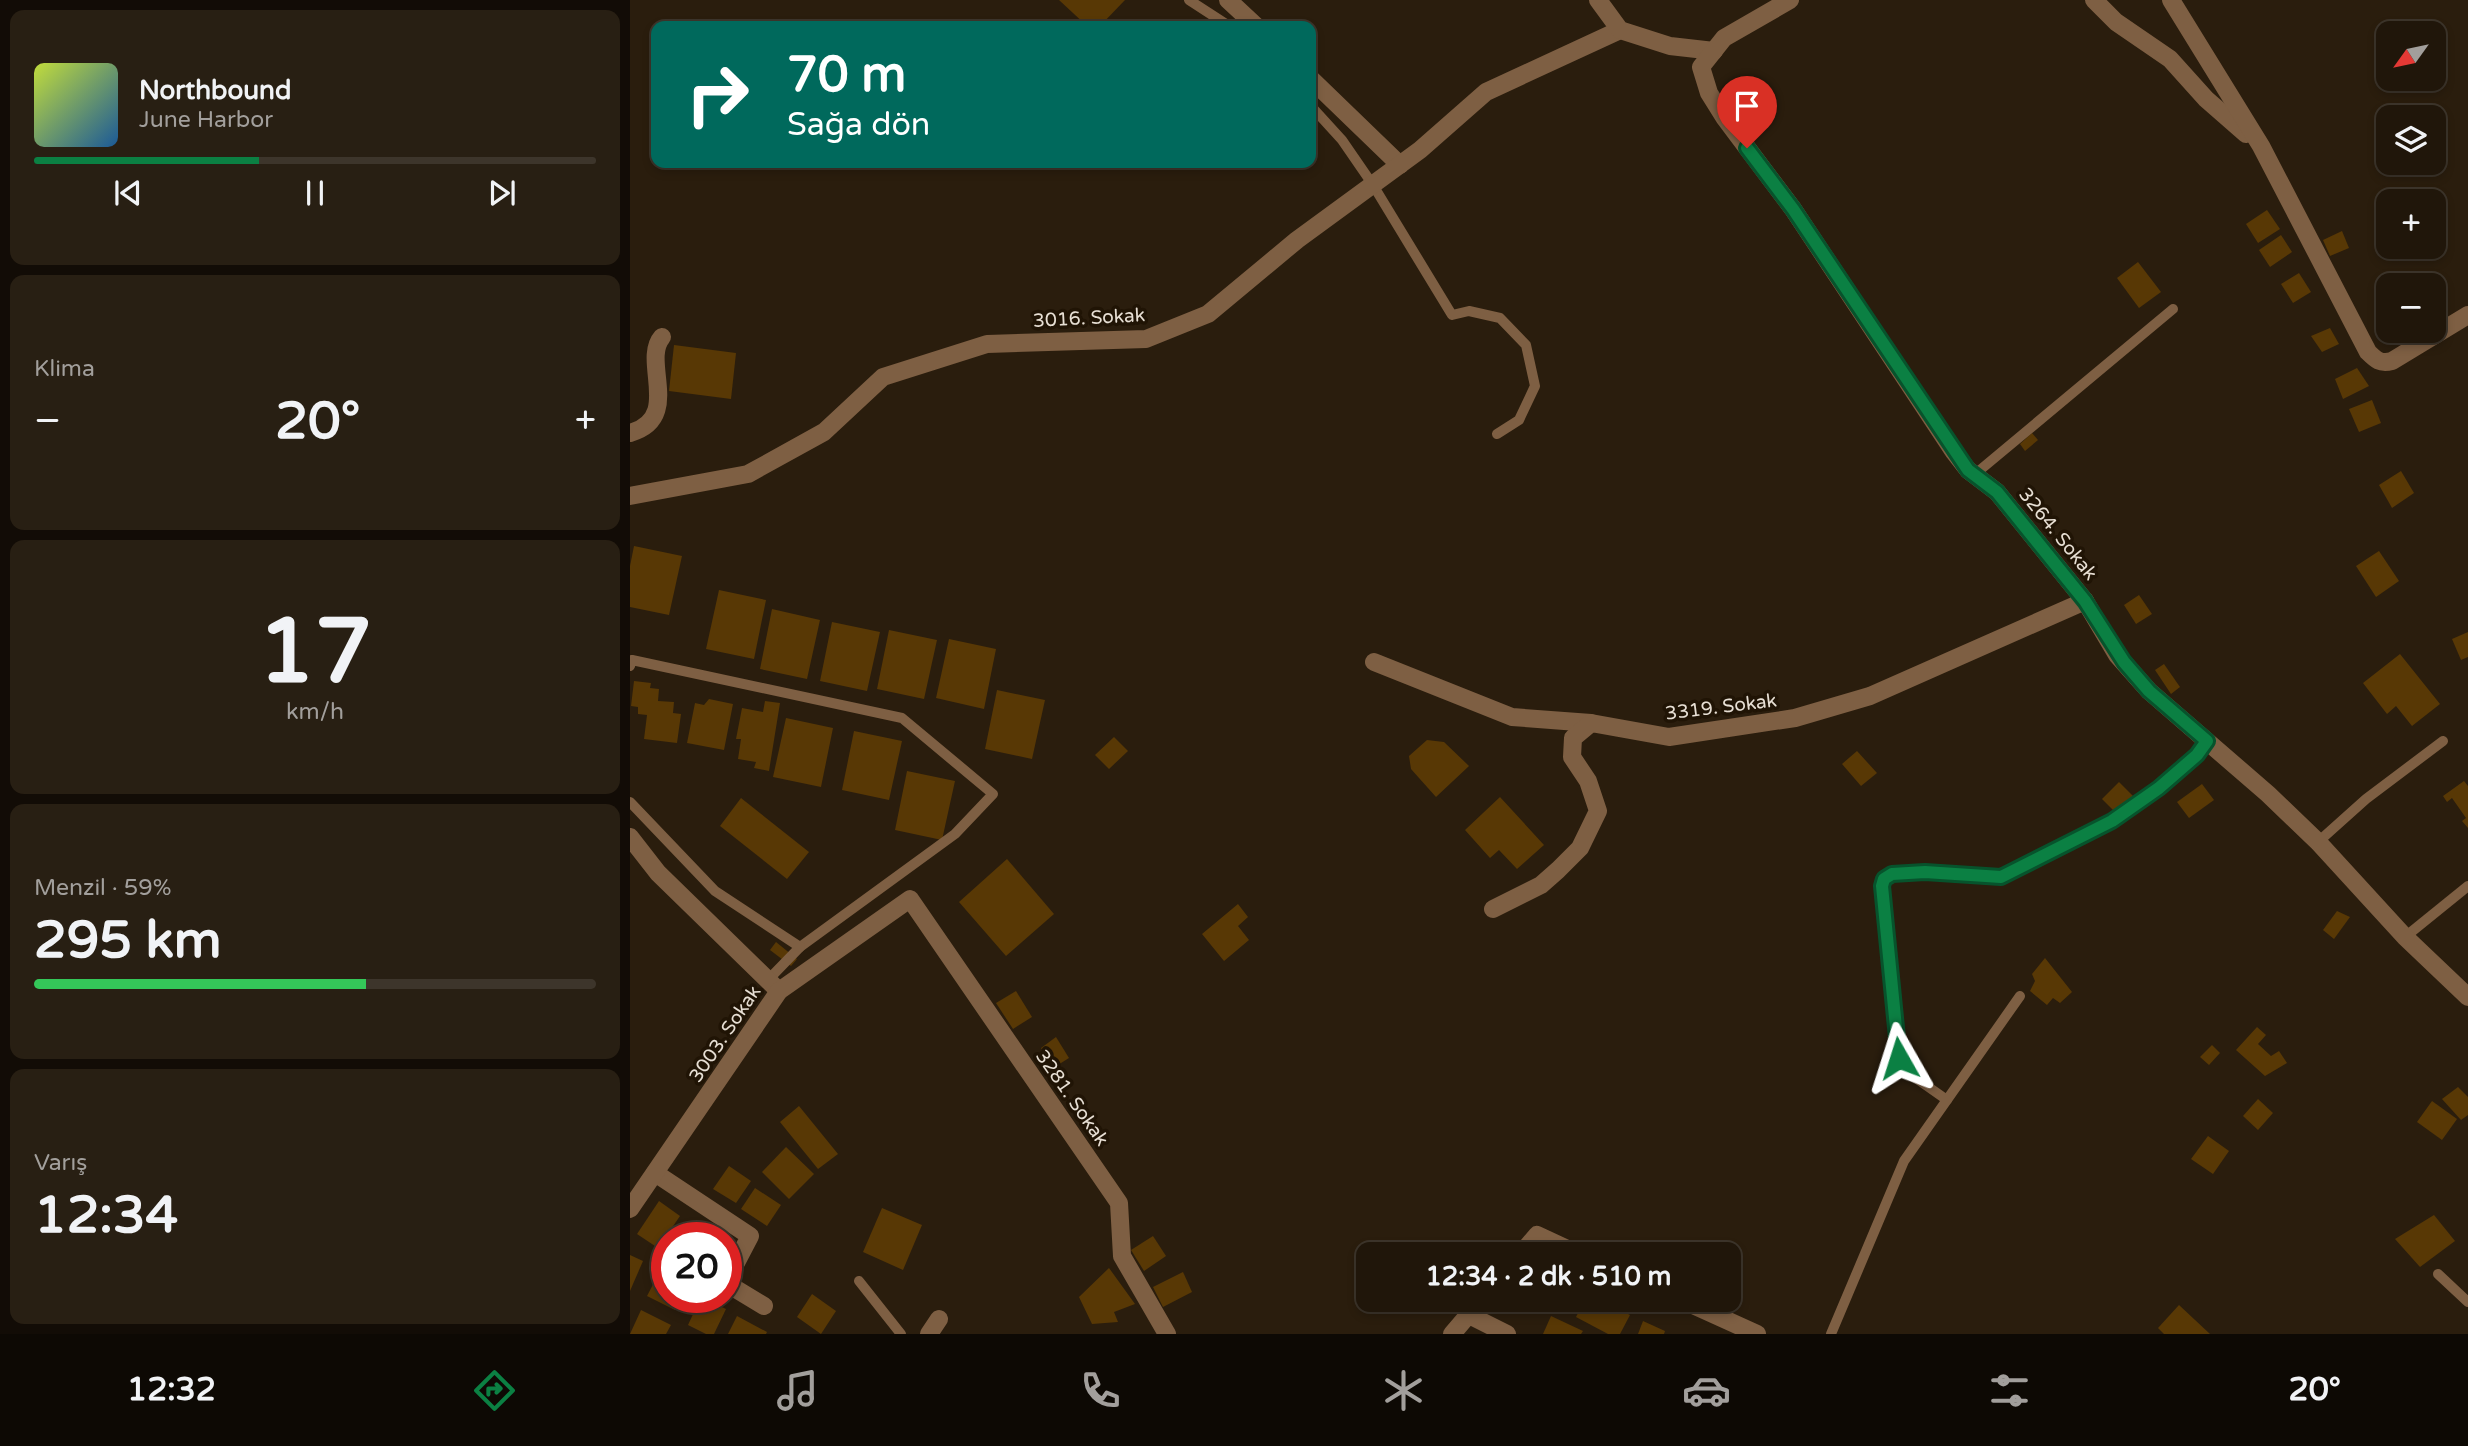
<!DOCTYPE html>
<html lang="tr">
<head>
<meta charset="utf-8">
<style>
	:root { --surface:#20160a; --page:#281f13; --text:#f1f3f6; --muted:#a29f9c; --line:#3d352b; --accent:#0b8043 }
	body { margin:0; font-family:"Varela Round",sans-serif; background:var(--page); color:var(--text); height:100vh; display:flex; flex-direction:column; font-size:26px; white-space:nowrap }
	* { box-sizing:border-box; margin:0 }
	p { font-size:23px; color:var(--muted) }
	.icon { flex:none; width:38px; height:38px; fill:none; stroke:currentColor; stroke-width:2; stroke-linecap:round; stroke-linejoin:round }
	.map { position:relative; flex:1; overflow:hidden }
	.panel { display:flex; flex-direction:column; gap:10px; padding:10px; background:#120c06; width:630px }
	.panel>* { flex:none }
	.guide { position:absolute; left:21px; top:21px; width:665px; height:147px; border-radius:14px; box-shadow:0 4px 10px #0003,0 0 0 2px var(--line); background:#00695c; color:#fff; overflow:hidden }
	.needle { width:46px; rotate:237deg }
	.buttons { position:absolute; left:1746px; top:21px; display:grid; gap:14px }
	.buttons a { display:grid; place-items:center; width:70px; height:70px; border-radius:14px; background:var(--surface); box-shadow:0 4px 10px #0003,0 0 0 2px var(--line); font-size:35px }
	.speed { position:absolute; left:21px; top:1222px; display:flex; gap:14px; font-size:35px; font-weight:700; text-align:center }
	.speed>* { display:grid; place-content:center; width:91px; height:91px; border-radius:50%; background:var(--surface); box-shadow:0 4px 10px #0003,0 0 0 2px var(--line); line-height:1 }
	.speed .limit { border:10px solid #d22; background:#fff; color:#111 }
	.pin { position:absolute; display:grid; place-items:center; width:60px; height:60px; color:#fff; margin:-72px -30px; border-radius:50% 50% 50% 0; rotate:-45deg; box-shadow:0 0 7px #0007 }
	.pin .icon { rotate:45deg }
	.me { position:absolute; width:77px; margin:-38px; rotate:354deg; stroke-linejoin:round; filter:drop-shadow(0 0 5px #0008) }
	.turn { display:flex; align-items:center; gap:24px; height:147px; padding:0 21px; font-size:32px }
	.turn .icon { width:91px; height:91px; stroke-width:2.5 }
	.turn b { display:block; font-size:49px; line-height:60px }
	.big { font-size:52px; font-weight:700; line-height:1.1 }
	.panel .tile { flex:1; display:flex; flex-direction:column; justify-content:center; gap:10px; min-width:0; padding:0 24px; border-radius:14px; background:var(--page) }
	.panel .dial { align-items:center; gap:0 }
	.dial b { font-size:91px; line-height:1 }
	.song { display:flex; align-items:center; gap:21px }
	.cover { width:84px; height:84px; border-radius:10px; background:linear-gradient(135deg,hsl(70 70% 55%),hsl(210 70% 35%)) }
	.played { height:7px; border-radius:4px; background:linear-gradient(90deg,var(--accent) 40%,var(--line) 40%) }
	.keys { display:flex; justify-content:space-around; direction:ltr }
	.heat { display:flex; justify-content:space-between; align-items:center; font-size:38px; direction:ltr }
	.charge { height:10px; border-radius:5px; background:linear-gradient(90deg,#34c759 59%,var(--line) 0) }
	.trip { position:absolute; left:726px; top:1242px; width:385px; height:70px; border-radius:14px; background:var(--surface); box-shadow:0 4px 10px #0003,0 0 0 2px var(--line); font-weight:700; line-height:70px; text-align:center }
	.dock { display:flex; height:112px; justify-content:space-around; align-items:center; background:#0d0904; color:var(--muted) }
	.dock .icon { width:49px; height:49px }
	.dock .active { color:var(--accent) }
	.dock b { font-size:32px; color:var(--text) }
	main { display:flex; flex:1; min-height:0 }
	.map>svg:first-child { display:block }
</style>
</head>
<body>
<main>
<section class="panel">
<div class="tile">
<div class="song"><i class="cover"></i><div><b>Northbound</b><p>June Harbor</p></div></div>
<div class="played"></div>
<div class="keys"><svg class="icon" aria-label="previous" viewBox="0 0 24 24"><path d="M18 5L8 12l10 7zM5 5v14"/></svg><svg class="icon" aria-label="pause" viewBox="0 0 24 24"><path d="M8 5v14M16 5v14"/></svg><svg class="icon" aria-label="next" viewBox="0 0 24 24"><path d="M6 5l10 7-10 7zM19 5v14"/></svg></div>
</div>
<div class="tile"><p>Klima</p>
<div class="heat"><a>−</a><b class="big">20°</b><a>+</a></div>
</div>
<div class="tile dial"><b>17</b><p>km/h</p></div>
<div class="tile"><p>Menzil · 59%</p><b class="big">295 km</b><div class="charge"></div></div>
<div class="tile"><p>Varış</p><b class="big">12:34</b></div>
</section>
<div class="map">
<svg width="1838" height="1334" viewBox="0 0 1838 1334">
	<rect width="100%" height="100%" fill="#2a1d0d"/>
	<g fill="#583805">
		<polygon points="429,0 495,0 470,26 457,26"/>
		<polygon points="1637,210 1650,229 1628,243 1616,224"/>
		<polygon points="1712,231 1719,248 1700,256 1693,240"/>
		<polygon points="1651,235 1662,252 1640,267 1629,250"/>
		<polygon points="1508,262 1531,292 1509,308 1487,278"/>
		<polygon points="1669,273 1681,292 1663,303 1651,284"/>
		<polygon points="1700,328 1709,344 1692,352 1681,336"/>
		<polygon points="44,345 106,353 101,399 39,391"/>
		<polygon points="1727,368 1739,386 1713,399 1705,379"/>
		<polygon points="1742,400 1751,423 1729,432 1719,409"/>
		<polygon points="1402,433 1408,440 1395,451 1390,444"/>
		<polygon points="1771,471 1784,493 1762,508 1749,485"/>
		<polygon points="4,546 52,556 39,615 0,607 0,566"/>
		<polygon points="1749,551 1769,581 1746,597 1726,566"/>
		<polygon points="89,590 136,600 124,659 76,649"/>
		<polygon points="1509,595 1522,614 1506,624 1494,605"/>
		<polygon points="142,609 190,620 177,679 130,669"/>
		<polygon points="202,622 250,632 237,691 190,681"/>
		<polygon points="259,630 307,640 294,699 247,689"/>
		<polygon points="1838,632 1838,657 1831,660 1822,639"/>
		<polygon points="319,639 366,649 354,709 306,698"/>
		<polygon points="1770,654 1810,704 1782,726 1766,706 1757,714 1733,683"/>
		<polygon points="1534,664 1550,687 1541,694 1525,670"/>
		<polygon points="4,681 21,683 20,688 29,689 28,701 44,702 43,713 51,714 47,743 14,739 17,715 8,714 8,707 1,706"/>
		<polygon points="367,690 415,700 402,759 355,749"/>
		<polygon points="79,699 103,704 94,750 57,743 65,703 74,705"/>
		<polygon points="135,701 150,703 139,771 124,768 126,762 108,759 111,739 106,739 112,708 133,712"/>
		<polygon points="156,718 203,728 191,787 143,777"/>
		<polygon points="224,731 272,741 259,800 212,790"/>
		<polygon points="484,737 498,751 479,769 465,755"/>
		<polygon points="797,740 814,742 839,766 806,797 781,769 779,756"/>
		<polygon points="1227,751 1247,773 1231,786 1212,764"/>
		<polygon points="277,771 325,781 312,840 265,830"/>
		<polygon points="1834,781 1838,786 1838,828 1832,821 1836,818 1822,798 1817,802 1813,796"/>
		<polygon points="1489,782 1503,796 1486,813 1472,799"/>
		<polygon points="1572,784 1584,800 1559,818 1547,802"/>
		<polygon points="870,797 914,845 887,869 869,850 860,858 835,830"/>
		<polygon points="111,798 179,852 157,879 90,826"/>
		<polygon points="377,859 424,914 376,956 329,902"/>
		<polygon points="608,904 618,917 608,926 619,940 594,961 572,934"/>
		<polygon points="1707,911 1720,917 1704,939 1693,930"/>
		<polygon points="146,942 167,959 161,966 140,950"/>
		<polygon points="1415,958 1442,992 1430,1003 1423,998 1417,1005 1400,991 1405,981 1402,974"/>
		<polygon points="386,991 402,1017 383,1029 366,1003"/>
		<polygon points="1627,1027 1636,1035 1628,1044 1641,1056 1649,1051 1657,1063 1635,1076 1606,1050"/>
		<polygon points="426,1037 439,1058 423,1068 411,1048"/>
		<polygon points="1582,1045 1590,1053 1579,1065 1570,1057"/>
		<polygon points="1828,1087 1838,1097 1838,1115 1831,1120 1812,1099"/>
		<polygon points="1628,1099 1643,1113 1628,1130 1613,1116"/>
		<polygon points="1802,1101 1827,1119 1812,1140 1787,1122"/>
		<polygon points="169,1106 208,1154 188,1169 150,1122"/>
		<polygon points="1578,1136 1599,1151 1583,1174 1561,1159"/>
		<polygon points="156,1147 184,1174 159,1199 132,1172"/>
		<polygon points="99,1166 121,1181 106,1203 83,1189"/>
		<polygon points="125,1188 151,1205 137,1226 111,1209"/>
		<polygon points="29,1201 50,1216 28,1248 7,1234"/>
		<polygon points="252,1208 292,1225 273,1270 233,1252"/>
		<polygon points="1804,1215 1825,1241 1790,1267 1765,1239"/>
		<polygon points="64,1223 83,1237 54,1237"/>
		<polygon points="523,1236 536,1256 514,1271 501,1250"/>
		<polygon points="0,1255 13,1261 0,1291"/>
		<polygon points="479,1268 505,1304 484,1312 488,1322 462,1324 449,1297"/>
		<polygon points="553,1272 562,1292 533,1307 523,1287"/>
		<polygon points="29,1273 37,1277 37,1297 51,1297 45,1310 17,1296"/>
		<polygon points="182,1294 206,1311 191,1334 167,1317"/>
		<polygon points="71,1297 96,1309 84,1334 76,1334 58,1325"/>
		<polygon points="955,1300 972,1300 1000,1315 990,1334 978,1334 946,1317"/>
		<polygon points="1549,1305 1580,1334 1534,1334 1528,1328"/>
		<polygon points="11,1310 41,1325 36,1334 0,1334"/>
		<polygon points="107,1316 137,1332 136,1334 98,1334"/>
		<polygon points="921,1316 953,1331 951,1334 913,1334"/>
		<polygon points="1013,1321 1035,1331 1034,1334 1008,1334"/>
	</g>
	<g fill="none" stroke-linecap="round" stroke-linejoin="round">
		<g stroke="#7e5f43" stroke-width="10">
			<polyline points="559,0 599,26"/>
			<polyline points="681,106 712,140 743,185 822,315 839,311 870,318 896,345 905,386 889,420 867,434"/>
			<polyline points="1344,475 1543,309"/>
			<polyline points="0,666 2,660 272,718 363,794 325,834 170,947 138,980"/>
			<polyline points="0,802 85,891 170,947"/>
			<polyline points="1688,842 1736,799 1813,741"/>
			<polyline points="1775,937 1838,886"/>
			<path d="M 1317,1100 L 1280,1074 L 1269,1058 L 1252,886 L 1254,879 C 1284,861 1337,881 1370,877 C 1383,874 1400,862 1413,856 C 1467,828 1542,793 1577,741"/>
			<polyline points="1808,1274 1838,1302"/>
			<polyline points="229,1281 271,1334"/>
			<polyline points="1201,1334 1274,1161 1390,996"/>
		</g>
		<g stroke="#7e5f43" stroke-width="18">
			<polyline points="598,0 626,26"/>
			<polyline points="1464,0 1486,22 1540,59 1576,99 1616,134"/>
			<path d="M 1541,0 L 1631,146 L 1738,352 C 1746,360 1750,364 1762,361 L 1838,315"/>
			<polyline points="681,79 770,165"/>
			<path d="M 0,433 C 53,418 11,361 32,337"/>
			<polyline points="0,496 118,474 194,432 253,377 357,344 516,339 578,314 667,240 790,150 856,92 990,30"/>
			<polyline points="744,662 882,717 961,723"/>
			<polyline points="0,837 28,873 149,991"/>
			<polyline points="863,909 911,885 928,870 950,848 968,811 958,781 942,757 943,738 961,723 1039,737 1165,718 1240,696 1455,601"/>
			<polyline points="25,1173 120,1236 96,1282"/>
			<polyline points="0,1209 149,991 280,899 489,1203 492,1256 537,1334"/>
			<polyline points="890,1255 907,1235 950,1255"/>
			<polyline points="96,1283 134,1306"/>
			<polyline points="1052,1300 1127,1334"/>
			<polyline points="839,1315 877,1334"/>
			<polyline points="299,1334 309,1319"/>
			<polyline points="822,1334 851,1300"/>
		</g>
		<g stroke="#7e5f43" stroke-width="18">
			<polyline points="968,0 990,30 1040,46 1084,51"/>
			<polyline points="1160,0 1094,38 1071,67 1079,93 1094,117 1163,209 1324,452 1338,470 1367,492 1455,601 1487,655 1519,691 1638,794 1688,842 1775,937 1838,997"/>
		</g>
	</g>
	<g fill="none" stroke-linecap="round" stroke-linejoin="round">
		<g stroke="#07532c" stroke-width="18">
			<polyline id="route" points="1117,148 1163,209 1338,470 1367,492 1455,601 1494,662 1519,691 1577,741 1567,755 1529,788 1482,821 1371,877 1295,872 1262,874 1254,879 1252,886 1269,1058"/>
		</g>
		<use href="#route" stroke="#0b8043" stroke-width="12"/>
	</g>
	<g text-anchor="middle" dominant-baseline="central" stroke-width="7" stroke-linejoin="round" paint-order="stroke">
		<g font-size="19" fill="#e7dfd4" stroke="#201405">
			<text transform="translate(459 318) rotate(-3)">3016. Sokak</text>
			<text transform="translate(1428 534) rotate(51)">3264. Sokak</text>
			<text transform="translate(1091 707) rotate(-7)">3319. Sokak</text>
			<text transform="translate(95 1034) rotate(-56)">3003. Sokak</text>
			<text transform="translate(442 1098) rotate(55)">3281. Sokak</text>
		</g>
	</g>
</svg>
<div class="buttons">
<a><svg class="needle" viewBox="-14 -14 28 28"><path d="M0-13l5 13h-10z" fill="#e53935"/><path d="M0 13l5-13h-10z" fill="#a29f9c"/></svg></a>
<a><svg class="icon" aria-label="layers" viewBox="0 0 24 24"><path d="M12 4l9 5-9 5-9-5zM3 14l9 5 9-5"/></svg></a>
<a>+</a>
<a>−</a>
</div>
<div class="speed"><div class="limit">20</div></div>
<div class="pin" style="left:1117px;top:148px;background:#d93025"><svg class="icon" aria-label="arrive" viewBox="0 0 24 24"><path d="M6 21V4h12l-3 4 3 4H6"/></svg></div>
<svg class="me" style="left:1269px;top:1058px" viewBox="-20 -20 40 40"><path d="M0-17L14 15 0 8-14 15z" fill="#0b8043" stroke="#fff" stroke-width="4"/></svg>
<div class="trip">12:34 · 2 dk · 510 m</div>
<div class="guide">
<div class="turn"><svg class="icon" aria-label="right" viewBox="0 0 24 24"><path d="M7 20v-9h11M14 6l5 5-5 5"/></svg><div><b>70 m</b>Sağa dön</div></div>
</div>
</div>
</main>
<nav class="dock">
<b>12:32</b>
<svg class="icon active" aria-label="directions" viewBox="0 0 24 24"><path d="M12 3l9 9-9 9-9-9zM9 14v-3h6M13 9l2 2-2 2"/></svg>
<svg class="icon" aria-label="music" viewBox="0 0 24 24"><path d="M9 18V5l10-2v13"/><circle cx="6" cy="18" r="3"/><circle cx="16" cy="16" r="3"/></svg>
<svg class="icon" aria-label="phone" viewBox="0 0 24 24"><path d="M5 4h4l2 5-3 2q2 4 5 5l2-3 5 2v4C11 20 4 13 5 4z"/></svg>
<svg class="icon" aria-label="climate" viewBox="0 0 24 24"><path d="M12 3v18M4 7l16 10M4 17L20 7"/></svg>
<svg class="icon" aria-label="car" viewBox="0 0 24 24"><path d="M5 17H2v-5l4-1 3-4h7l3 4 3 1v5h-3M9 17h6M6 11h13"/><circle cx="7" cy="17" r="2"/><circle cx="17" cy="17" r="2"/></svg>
<svg class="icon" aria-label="filters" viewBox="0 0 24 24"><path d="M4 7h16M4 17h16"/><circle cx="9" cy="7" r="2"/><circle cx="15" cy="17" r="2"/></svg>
<b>20°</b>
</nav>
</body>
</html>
